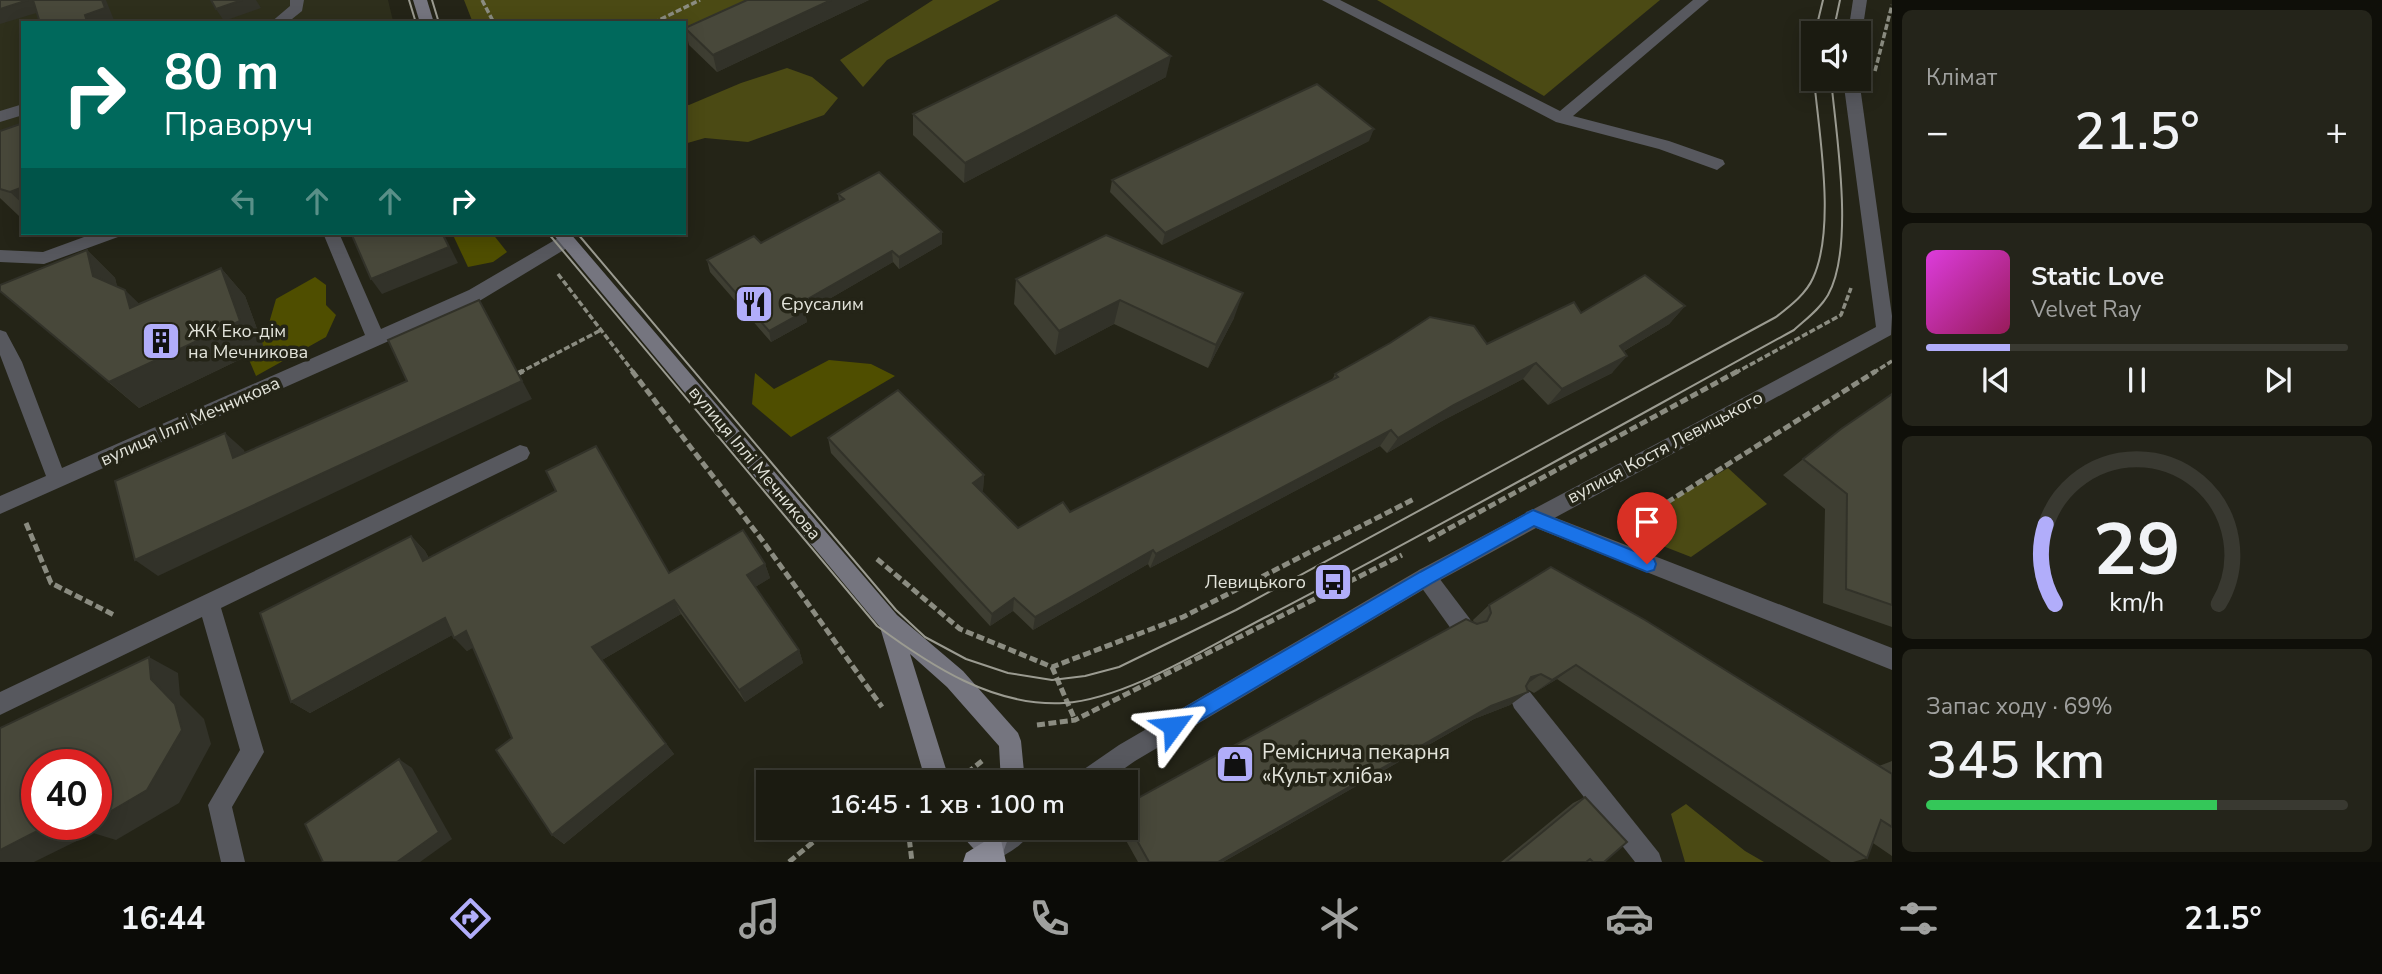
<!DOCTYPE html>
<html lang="uk">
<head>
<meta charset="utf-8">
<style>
	:root { --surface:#1b1b11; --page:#24241a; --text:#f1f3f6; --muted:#a0a19f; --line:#393931; --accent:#b1adfa }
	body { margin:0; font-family:"Nunito Sans",sans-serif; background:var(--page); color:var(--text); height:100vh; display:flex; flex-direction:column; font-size:26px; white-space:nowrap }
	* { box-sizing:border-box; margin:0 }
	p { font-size:23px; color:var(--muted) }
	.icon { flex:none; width:38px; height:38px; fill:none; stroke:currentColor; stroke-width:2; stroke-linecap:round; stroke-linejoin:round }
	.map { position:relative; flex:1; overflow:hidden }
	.panel { display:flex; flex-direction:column; gap:10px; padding:10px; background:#0f0f09; width:490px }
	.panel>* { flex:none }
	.top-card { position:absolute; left:21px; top:21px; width:665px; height:214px; border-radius:0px; box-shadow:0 4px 18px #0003,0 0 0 2px var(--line); background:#00695c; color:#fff; overflow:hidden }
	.buttons { position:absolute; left:1801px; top:21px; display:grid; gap:14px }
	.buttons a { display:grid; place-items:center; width:70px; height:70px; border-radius:0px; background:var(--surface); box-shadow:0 4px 18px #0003,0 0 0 2px var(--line); font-size:35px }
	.speed { position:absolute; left:21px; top:749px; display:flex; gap:14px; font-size:35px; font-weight:700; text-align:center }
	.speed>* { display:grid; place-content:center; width:91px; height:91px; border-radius:50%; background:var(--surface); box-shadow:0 4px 18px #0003,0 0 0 2px var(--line); line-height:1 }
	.speed .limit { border:10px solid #d22; background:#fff; color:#111 }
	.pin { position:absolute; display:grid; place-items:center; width:60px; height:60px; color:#fff; margin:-72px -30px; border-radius:50% 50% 50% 0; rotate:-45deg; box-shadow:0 0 7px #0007 }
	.pin .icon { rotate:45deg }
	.me { position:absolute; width:77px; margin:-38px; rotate:60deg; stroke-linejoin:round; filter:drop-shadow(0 0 5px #0008) }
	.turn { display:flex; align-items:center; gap:24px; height:147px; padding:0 28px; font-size:32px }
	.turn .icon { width:91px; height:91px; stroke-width:2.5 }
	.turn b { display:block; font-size:49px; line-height:60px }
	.lanes { display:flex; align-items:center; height:66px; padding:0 28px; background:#0003; justify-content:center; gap:35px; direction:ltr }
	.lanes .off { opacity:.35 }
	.big { font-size:52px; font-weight:600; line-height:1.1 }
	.panel .card { flex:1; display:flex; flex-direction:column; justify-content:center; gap:10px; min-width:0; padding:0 24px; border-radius:10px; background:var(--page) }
	.panel .dial { align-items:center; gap:0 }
	.dial svg { height:182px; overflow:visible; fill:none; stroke:var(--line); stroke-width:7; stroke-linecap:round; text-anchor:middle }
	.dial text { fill:var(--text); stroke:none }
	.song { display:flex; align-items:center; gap:21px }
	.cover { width:84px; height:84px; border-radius:10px; background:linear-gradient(135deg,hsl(300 70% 55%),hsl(330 70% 35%)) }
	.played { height:7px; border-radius:4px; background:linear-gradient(90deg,var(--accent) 20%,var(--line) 20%) }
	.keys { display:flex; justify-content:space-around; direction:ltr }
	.heat { display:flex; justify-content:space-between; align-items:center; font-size:38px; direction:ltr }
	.charge { height:10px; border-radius:5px; background:linear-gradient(90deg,#34c759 69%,var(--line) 0) }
	.trip { position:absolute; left:756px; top:770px; width:382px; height:70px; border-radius:0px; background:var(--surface); box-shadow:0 4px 18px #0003,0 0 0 2px var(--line); font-weight:600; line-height:70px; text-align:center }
	.dock { display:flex; height:112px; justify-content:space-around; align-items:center; background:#0b0b07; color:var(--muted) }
	.dock .icon { width:49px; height:49px }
	.dock .active { color:var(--accent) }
	.dock b { font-size:32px; color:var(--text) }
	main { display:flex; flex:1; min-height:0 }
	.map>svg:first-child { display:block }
</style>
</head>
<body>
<main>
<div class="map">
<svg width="1892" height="862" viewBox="0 0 1892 862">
	<rect width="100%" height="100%" fill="#242417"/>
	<polygon fill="#2e2f1c" points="0,0 388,0 393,21 386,23 23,23 23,141 0,149"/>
	<g fill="#4b4a14">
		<polygon points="464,0 749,0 684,29 684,23 473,23"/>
		<polygon points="933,0 1000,0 887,60 863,87 840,60"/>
		<polygon points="1377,0 1660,0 1544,96"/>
		<polygon points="787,68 812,77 838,98 824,115 748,142 705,138 684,144 684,104 689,105 741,83"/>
		<polygon points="1728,468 1767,504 1691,557 1650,541 1641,518"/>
		<polygon points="1686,804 1745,851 1764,862 1685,862 1671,814"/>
	</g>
	<g fill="#4f4e00">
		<polygon points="452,233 492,233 507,252 493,262 468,267"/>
		<polygon points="315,277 326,285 326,305 336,315 326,337 256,376 247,355 269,323 276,299"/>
		<polygon points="829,360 871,364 895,376 791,437 752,404 755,373 774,389"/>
	</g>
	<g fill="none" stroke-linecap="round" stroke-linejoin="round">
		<g stroke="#8b8c81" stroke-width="3.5" stroke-dasharray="6 2.5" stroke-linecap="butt">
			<polyline points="482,0 494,23"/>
			<polyline points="653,23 700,0"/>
			<polyline points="1875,71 1892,5"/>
			<polyline points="558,274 634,373"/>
			<polyline points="519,373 601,330"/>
			<polyline points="1735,373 1841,315 1851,288"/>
			<polyline points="1873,373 1892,361"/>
		</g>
		<g stroke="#8b8c81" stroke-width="5" stroke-dasharray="8 3.5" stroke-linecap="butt">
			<polyline points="632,371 762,540 882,707"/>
			<polyline points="519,373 523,371"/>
			<polyline points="26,523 51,583 116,616"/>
			<polyline points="1628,527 1876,371"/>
			<polyline points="1428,540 1738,371"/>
			<polyline points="877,559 960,629 1052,667 1183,617 1414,499"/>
			<polyline points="1052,667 1075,720"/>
			<polyline points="1037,725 1075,720 1402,555"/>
			<polyline points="967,773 982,761"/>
			<polyline points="893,782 902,777"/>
			<polyline points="908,828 912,862"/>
			<polyline points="789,862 830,828"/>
		</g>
		<g fill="#57585e" fill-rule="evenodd">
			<polygon points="290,0 304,0 302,11 287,23 270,23 290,6"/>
			<polygon points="1322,0 1340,0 1560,111 1693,0 1709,0 1573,116 1669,141 1723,160 1725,164 1717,170 1659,149 1556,122"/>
			<polygon points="23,104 23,115 0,122 0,111"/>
			<polygon points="95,233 120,233 118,237 44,264 0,262 0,250 43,252"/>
			<polygon points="323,233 339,233 381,329 469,290 560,237 572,237 574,241 572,245 481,300 0,514 0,496 46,476 0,355 0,330 6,332 22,362 62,468 365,335"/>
			<polygon points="520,445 527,447 530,453 527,459 221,608 264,752 232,807 245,862 221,862 208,805 240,750 202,617 0,715 0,692"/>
			<polygon points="1426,567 1433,570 1470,619 1473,626 1470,633 1462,636 1454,633 1419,584 1415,577 1419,570"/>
			<polygon points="1522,689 1530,692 1659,853 1662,862 1635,862 1514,708 1511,700 1514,692"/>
		</g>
		<polygon fill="#57585e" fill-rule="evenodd" points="1533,509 1892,648 1892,670 1526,524 1523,518 1526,512"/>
		<g fill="#57585e" fill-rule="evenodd">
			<polygon points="1853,0 1867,0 1862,33 1858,37 1858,33 1848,33"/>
			<polygon points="1843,79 1859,79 1892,316 1891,335 1433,584 1135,761 1105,782 1073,782 1077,774 1119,745 1419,570 1876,327"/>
			<path d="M 1001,828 L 1033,828 C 1027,843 1007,855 992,861 L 983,858 L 980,849 L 983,840 Z"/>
		</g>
		<g fill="#75757f" fill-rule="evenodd">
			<polygon points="413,0 427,0 434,23 420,23"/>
			<polygon points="552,233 570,233 897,615 963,671 1018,733 1021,741 1025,782 1001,782 999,746 947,687 910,654 950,782 926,782 880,627"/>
			<path d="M 959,828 L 1012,828 L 1001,858 L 992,861 C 978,855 965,842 959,828 Z"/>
		</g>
		<polygon fill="#8c8c98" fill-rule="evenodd" points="992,837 1001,840 1006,862 963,862 966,853"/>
		<g stroke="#9b9b91" stroke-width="2">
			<polyline points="409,0 416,23"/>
			<polyline points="432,0 439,23"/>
			<polyline points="1815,33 1823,0"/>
			<polyline points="1833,33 1840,0"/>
			<polyline points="1813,61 1813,64"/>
			<path d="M 548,233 L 877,626 C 931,666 994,707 1064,703 C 1128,699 1210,645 1268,616 C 1445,524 1619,426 1794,330 C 1806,319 1820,309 1828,295 C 1855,247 1836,134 1831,79"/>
			<path d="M 577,233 L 896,610 L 925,637 L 966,659 L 1008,673 L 1052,680 L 1085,676 L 1119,667 L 1236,610 L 1776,317 C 1790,306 1806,294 1813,278 C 1836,228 1819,134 1814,79"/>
		</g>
	</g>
	<g fill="#3e3e32">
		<polygon points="747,0 869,0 717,72 689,45 685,28"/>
		<polygon points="1166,77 964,183 913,135 913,114"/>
		<polygon points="23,123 23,217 19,216 0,198 0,131"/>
		<polygon points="1369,141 1162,245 1110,192 1112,180"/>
		<polygon points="838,194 942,244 899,269 893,262 805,313 807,322 771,342 710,272 707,260 761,243 839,202"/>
		<polygon points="87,250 115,278 117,286 139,304 221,268 245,296 264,348 139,408 0,291"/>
		<polygon points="1016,279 1234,318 1208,368 1114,324 1055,355 1014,304"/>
		<polygon points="1685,306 1669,324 1624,351 1612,373 1548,405 1523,379 1442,421 1387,453 1380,446 1150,568 1148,564 1033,630 1013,611 990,626 831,453 828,438 984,475 983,490 981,492 1018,528 1070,512 1332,380 1335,374 1487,344 1581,313"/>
		<polygon points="1892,394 1892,627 1823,603 1825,509 1783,475 1841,429"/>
		<polygon points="411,536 425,551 429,558 669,573 765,564 770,578 755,587 799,650 803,663 745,702 681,614 602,660 674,754 564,844 552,835 473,647 467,651 452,635 310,713 291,702"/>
		<polygon points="1489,605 1879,766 1892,761 1892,856 1873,843 1867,858 1853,862 1831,862 1557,679 1534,693 1527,689 1510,705 1474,719 1223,862 1138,862 1119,828 1125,828 1125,805 1474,623 1473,620"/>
		<polygon points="1585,797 1604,862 1501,862 1573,803"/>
	</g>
	<g fill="#323229">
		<polygon points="28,0 34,0 43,11 0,24 0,9"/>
		<polygon points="102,0 106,0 114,20 107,23 81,23 85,15"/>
		<polygon points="242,0 256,0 261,8 224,21 216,9"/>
		<polygon points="831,0 869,0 717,72 713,55"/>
		<polygon points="1171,56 1166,77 964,183 965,163"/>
		<polygon points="1374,129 1369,141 1162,245 1165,233"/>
		<polygon points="23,187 23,204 10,192"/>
		<polygon points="942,232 942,244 899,269 899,257"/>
		<polygon points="442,233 443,233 458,263 382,294 371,279"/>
		<polygon points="87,250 115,278 121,304 93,276"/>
		<polygon points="892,251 893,262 805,313 807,322 771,342 769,331 799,304"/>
		<polygon points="221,268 245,296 264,348 139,408 109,382"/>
		<polygon points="125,290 153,317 130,308"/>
		<polygon points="1243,293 1234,318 1208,368 1216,345"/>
		<polygon points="479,300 532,399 158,576 135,560 522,381"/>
		<polygon points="1120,300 1114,324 1055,355 1059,331"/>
		<polygon points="1685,306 1669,324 1605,362 1620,346"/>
		<polygon points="1627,356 1612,373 1548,405 1562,389"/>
		<polygon points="1536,363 1523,379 1442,421 1387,453 1398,438 1454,405"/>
		<polygon points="1391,430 1380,446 1150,568 1156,554"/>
		<polygon points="225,433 244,450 252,475 233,458"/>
		<polygon points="984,475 983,490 972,498 973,483"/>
		<polygon points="411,536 425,551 437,575 423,561"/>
		<polygon points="1153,550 1148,564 1033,630 1035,617"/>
		<polygon points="765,564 770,578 752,589 747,575"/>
		<polygon points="1014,598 1013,611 990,626 992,614"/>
		<polygon points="674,600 681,614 602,660 674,754 564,844 552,835 592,647"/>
		<polygon points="445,618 458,632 310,713 291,702"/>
		<polygon points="466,631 480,644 467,651 454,638"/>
		<polygon points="799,650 803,663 745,702 739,690"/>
		<polygon points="149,657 178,673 180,695 204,719 211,744 179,803 116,840 93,833 34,862 0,862 0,850 51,824 96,824 96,818 151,679"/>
		<polygon points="1576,665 1557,679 1534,693 1552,680"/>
		<polygon points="1541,674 1523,687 1531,677"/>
		<polygon points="1528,692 1510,705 1474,719 1223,862 1218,862 1491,706"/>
		<polygon points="399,759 412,768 452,839 420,862 397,862"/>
	</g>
	<g fill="#48483a" stroke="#323229" stroke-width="2">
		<polygon points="0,0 28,0 0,9"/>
		<polygon points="33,0 102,0 105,8 85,15 87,21 81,23 40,23"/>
		<polygon points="211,0 242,0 216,9"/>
		<polygon points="747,0 831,0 713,55 685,28"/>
		<polygon points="1116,15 1171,56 965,163 913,114"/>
		<polygon points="1317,84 1374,129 1165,233 1112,180"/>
		<polygon points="23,123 23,187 10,192 0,189 0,131"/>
		<polygon points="879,172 942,232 899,257 892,251 799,304 805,311 769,331 707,260 754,236 761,243 844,199 838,194"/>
		<polygon points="351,233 442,233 449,247 371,279"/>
		<polygon points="1106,235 1243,293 1216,345 1120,300 1059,331 1016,279"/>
		<polygon points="87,250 93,276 125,290 130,308 221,268 240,321 109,382 0,291 0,285"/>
		<polygon points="1645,275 1685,306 1620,346 1627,356 1562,389 1536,363 1454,405 1398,438 1391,430 1156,554 1153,550 1035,617 1014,598 992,614 828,438 898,390 984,475 973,483 1018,528 1063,502 1070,512 1338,377 1335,374 1390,343 1430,317 1474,326 1487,344 1574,302 1581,313"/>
		<polygon points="479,300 522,381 135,560 115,481 225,433 233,458 407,381 388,340"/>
		<polygon points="1892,394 1892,605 1846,589 1847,494 1803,459 1841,429"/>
		<polygon points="596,446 669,573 743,530 765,564 747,575 799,650 739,690 674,600 592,647 666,744 552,835 496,750 512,738 466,631 454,638 445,618 291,702 260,613 411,536 423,561 556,491 546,471"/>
		<polygon points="1551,567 1645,620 1892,774 1892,827 1881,820 1867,858 1576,665 1552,680 1541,674 1531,677 1526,686 1528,692 1491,706 1218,862 1149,862 1125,819 1125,805 1466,619 1477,624 1487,621 1491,613 1489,605"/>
		<polygon points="149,657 151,679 175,704 182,730 147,790 96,820 96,765 37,765 37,824 51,824 0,850 0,728"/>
		<polygon points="399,759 439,832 397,862 323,862 305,824"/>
		<polygon points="1585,797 1627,842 1604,862 1593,862 1590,859 1586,862 1506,862"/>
		<polygon points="80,824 89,824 81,829"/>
	</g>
	<polygon fill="#1a73e8" stroke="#114b97" stroke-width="2" points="1533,510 1654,559 1656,564 1654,570 1647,572 1534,526 1432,583 1179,733 1173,735 1166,733 1163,726 1166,719 1420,572"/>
	<defs>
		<g id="restaurant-square" transform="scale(2.0125)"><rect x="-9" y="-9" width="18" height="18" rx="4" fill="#b1adfa" stroke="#242417"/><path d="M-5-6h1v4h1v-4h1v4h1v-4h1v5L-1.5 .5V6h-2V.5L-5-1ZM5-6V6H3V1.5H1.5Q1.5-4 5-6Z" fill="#111"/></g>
		<g id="building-square" transform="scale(2.0125)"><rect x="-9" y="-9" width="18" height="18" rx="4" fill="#b1adfa" stroke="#242417"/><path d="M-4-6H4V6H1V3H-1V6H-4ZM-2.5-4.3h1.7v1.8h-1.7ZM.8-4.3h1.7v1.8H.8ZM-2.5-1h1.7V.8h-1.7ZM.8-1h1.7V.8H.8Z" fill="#111"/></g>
		<g id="bus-square" transform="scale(2.0125)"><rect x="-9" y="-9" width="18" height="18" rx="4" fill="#b1adfa" stroke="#242417"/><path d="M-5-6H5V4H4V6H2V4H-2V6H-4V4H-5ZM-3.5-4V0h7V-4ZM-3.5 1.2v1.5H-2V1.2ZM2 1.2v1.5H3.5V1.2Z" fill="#111"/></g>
		<g id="shop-square" transform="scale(2.0125)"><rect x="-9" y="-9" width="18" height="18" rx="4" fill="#b1adfa" stroke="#242417"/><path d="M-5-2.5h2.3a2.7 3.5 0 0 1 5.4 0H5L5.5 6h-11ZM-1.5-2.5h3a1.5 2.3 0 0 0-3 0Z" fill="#111"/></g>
	</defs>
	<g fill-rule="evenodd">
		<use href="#restaurant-square" x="754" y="304"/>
		<use href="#building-square" x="161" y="341"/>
		<use href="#bus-square" x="1333" y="582"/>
		<use href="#shop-square" x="1235" y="764"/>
	</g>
	<g text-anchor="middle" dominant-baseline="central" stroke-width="7" stroke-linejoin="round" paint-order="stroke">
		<g font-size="18" fill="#e2e3da" stroke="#242417" text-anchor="start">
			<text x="781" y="304">Єрусалим</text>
			<text x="188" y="331">ЖК Еко-дім<tspan x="188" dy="21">на Мечникова</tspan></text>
			<text x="1306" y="582" text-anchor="end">Левицького</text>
		</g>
		<g font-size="18" fill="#e2e3da" stroke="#242417">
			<text transform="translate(190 421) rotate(-24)">вулиця Іллі Мечникова</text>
			<text transform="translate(1665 447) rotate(-28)">вулиця Костя Левицького</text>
			<text transform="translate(755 463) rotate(50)">вулиця Іллі Мечникова</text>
		</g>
		<g font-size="21" fill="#e2e3da" stroke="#242417" text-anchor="start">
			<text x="1262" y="752">Реміснича пекарня<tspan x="1262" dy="24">«Культ хліба»</tspan></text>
		</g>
	</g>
</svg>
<div class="buttons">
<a><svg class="icon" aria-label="sound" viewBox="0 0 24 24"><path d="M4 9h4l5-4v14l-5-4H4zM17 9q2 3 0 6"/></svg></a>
</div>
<div class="speed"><div class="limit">40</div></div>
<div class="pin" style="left:1647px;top:564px;background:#d93025"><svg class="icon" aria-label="arrive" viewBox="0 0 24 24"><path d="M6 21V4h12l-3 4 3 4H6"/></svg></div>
<svg class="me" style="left:1173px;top:726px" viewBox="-20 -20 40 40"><path d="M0-17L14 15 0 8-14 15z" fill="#1a73e8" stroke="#fff" stroke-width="4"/></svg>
<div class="trip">16:45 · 1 хв · 100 m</div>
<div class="top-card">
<div class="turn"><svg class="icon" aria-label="right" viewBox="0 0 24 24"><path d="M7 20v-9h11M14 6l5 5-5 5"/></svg><div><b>80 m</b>Праворуч</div></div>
<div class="lanes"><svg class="icon off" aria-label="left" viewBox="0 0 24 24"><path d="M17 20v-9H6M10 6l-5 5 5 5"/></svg><svg class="icon off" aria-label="ahead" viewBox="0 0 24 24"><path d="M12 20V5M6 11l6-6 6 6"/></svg><svg class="icon off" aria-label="ahead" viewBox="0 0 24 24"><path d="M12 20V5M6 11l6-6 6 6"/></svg><svg class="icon" aria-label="right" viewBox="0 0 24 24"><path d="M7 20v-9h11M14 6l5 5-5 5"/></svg></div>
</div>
</div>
<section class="panel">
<div class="card"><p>Клімат</p>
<div class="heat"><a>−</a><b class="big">21.5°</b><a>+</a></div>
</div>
<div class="card">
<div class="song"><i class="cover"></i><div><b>Static Love</b><p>Velvet Ray</p></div></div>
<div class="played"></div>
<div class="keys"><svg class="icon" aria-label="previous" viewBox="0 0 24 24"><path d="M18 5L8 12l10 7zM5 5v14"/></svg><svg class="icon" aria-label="pause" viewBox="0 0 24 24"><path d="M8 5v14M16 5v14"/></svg><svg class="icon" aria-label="next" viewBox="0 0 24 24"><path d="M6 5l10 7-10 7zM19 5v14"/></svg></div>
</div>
<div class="card dial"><svg viewBox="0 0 100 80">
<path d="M14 69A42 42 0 1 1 86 69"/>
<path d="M14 69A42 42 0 0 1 10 34" stroke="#b1adfa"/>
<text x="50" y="56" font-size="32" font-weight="700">29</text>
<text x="50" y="72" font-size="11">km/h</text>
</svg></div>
<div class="card"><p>Запас ходу · 69%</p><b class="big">345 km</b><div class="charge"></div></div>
</section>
</main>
<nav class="dock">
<b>16:44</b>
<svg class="icon active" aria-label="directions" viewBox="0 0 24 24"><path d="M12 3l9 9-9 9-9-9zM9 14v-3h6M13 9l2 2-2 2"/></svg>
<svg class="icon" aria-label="music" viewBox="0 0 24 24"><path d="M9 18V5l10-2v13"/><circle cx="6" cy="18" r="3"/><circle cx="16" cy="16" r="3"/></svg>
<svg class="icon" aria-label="phone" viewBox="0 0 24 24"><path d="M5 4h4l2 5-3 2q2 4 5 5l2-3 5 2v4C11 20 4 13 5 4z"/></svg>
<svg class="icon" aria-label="climate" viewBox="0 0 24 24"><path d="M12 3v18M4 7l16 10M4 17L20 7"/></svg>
<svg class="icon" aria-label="car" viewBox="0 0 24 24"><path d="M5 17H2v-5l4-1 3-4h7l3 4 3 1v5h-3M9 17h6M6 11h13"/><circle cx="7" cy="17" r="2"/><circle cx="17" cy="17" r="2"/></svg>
<svg class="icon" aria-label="filters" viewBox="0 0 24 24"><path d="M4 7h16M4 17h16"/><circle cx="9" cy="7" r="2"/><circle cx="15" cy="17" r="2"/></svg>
<b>21.5°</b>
</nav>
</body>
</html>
